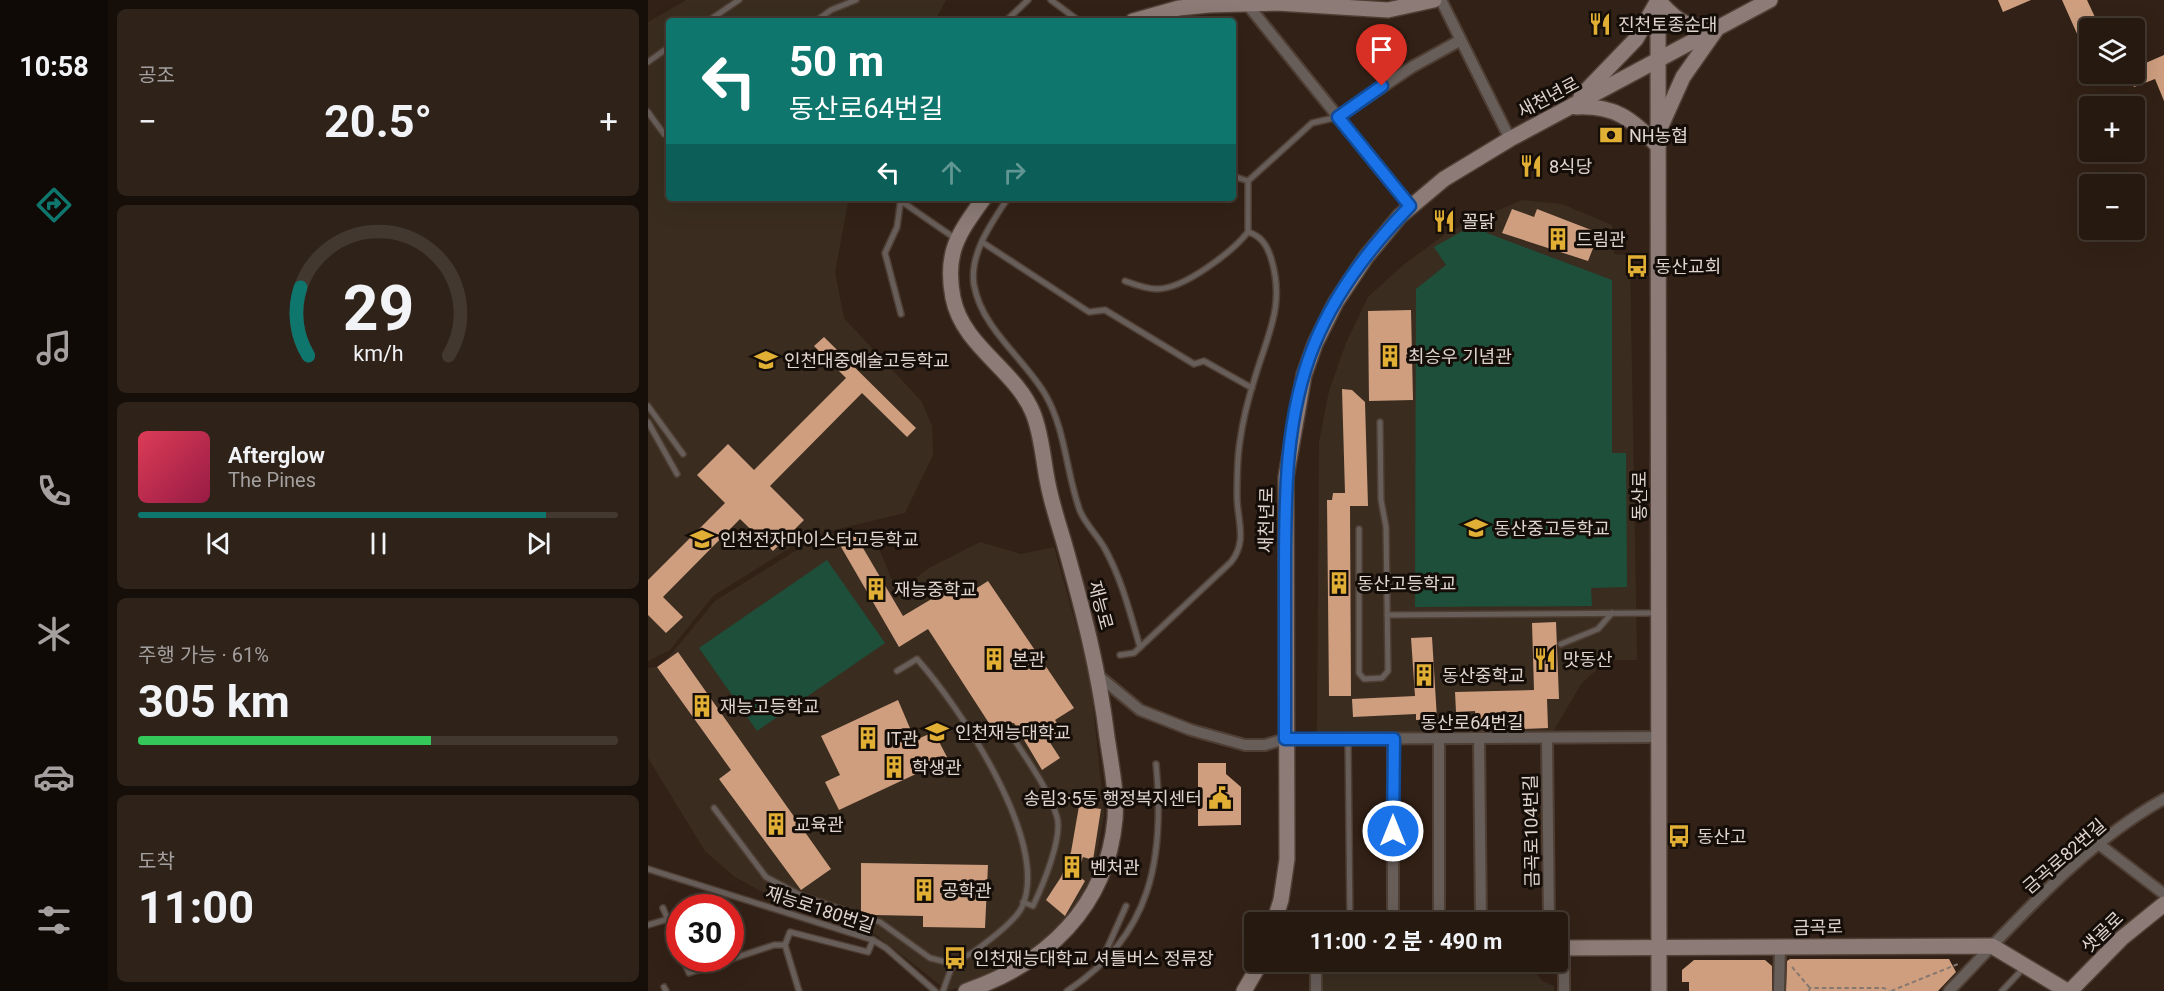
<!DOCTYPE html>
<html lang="ko">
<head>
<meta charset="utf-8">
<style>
	:root { --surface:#261910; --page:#2e2219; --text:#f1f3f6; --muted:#a4a09f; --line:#423830; --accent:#0f766e }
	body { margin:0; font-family:Roboto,"Noto Sans KR",sans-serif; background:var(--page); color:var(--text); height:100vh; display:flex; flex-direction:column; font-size:22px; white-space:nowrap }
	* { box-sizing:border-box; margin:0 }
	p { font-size:20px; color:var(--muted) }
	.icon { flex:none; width:33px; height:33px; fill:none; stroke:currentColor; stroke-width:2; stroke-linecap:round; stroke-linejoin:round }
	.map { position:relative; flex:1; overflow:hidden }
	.sheet { display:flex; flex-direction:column; gap:9px; padding:9px; background:#150e09; width:540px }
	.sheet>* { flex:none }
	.top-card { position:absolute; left:18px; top:18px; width:570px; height:183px; border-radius:6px; box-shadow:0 6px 24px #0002,0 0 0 2px var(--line); background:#0f766e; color:#fff; overflow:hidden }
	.buttons { position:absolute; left:1431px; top:18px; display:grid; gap:12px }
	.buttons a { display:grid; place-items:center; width:66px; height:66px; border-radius:6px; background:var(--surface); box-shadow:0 6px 24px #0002,0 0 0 2px var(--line); font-size:30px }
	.speed { position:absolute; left:18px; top:894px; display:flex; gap:12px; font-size:30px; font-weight:700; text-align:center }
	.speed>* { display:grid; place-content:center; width:78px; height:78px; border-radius:50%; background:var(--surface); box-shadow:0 6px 24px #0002,0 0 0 2px var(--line); line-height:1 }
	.speed .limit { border:9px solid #d22; background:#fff; color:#111 }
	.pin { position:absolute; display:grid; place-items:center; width:51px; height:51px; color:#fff; margin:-62px -26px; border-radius:50% 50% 50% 0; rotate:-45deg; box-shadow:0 0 6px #0007 }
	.pin .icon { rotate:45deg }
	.me { position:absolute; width:66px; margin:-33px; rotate:0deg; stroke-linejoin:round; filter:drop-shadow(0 0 4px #0008) }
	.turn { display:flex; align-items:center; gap:21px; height:126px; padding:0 24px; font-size:27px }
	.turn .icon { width:78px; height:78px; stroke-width:2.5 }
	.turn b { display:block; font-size:42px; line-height:51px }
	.lanes { display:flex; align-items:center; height:57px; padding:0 24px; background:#0003; justify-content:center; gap:30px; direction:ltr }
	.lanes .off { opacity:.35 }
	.big { font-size:45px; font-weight:700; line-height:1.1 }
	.sheet .tile { flex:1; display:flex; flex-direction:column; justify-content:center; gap:9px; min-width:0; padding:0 21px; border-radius:9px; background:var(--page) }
	.sheet .dial { align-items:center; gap:0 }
	.dial svg { height:156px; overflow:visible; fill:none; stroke:var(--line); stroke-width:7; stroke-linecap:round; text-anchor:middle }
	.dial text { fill:var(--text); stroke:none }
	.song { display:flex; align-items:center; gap:18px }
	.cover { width:72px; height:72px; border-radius:9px; background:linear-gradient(135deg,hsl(350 70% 55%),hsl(340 70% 35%)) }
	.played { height:6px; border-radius:3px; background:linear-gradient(90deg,var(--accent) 85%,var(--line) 85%) }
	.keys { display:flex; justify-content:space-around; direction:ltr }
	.heat { display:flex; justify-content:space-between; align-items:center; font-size:33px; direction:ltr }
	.charge { height:9px; border-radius:4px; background:linear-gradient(90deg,#34c759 61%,var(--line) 0) }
	.trip { position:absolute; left:596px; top:912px; width:324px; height:60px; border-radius:6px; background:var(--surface); box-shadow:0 6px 24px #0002,0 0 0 2px var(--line); font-weight:700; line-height:60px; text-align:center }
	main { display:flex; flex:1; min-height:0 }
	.tab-bar { display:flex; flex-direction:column; width:108px; justify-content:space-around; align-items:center; background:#0f0a06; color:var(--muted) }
	.tab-bar .icon { width:42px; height:42px }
	.tab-bar .active { color:var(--accent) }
	.tab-bar b { font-size:27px; color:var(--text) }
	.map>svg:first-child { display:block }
</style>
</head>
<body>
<main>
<nav class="tab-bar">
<b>10:58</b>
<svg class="icon active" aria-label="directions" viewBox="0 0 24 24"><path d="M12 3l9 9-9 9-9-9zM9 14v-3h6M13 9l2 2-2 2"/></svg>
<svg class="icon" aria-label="music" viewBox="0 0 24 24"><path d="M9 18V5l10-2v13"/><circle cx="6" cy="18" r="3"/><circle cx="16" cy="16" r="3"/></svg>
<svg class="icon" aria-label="phone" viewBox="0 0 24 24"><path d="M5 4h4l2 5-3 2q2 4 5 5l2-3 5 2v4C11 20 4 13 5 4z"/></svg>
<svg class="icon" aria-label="climate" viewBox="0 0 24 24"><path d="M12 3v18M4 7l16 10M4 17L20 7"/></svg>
<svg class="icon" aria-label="car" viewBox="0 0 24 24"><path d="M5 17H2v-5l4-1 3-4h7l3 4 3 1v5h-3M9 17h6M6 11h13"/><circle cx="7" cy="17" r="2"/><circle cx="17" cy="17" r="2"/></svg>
<svg class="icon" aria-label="filters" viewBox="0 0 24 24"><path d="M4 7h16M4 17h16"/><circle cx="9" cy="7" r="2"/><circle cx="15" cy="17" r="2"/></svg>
</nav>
<section class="sheet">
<div class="tile"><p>공조</p>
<div class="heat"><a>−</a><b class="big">20.5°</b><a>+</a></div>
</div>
<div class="tile dial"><svg viewBox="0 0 100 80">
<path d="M14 69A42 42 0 1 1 86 69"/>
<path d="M14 69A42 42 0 0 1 10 34" stroke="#0f766e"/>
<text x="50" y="56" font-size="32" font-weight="700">29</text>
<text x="50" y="72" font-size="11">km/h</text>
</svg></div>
<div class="tile">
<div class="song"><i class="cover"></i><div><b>Afterglow</b><p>The Pines</p></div></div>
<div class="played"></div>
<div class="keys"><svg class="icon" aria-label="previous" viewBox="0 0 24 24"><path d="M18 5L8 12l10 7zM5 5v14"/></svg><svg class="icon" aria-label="pause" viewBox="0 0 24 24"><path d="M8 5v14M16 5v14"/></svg><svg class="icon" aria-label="next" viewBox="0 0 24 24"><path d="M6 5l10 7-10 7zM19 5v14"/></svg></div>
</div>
<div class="tile"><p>주행 가능 · 61%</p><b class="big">305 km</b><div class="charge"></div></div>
<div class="tile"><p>도착</p><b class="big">11:00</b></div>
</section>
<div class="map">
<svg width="1516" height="991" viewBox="0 0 1516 991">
	<rect width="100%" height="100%" fill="#322116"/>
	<g fill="#3a2d20">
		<polygon points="38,0 298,0 287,21 21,21 21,198 201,198 187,272 196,318 274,402 284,426 285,455 257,513 161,536 65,596 22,650 0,661 0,22"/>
		<polygon points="874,200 914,204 964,225 966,254 982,255 989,660 959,660 933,684 905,732 669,735 671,442 681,391 698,343 720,297 754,266 800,232"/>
		<polygon points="205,531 229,544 249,592 281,568 332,542 373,554 406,547 442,675 456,814 446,870 427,907 411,928 390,948 343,975 300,991 228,935 129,900 87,877 57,851 0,758 0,668 9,667 20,658 67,601 160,543"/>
		<polygon points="681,966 881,966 895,981 906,986 906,991 673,991 672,974"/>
	</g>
	<g fill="#1d4f3a">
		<polygon points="834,220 839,233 964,280 964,453 978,453 979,587 943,588 944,606 767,607 768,289 798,265 786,247"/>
		<polygon points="179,560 237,643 109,731 51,648"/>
	</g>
	<g fill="#ce9e7f">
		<polygon points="1350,0 1383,0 1355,12"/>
		<polygon points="1414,0 1439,0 1452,28 1442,28 1442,63"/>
		<polygon points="1516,55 1516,101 1507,79 1486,87 1480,74 1486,74 1486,68"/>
		<polygon points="864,209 886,217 889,209 951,233 940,261 854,233"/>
		<polygon points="763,310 765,400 721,401 720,311"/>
		<polygon points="176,337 268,428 259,437 214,393 122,486 156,520 125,551 92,519 15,597 35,617 18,633 0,615 0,580 77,503 49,475 80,444 106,470 198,378 166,346"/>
		<polygon points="694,389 704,390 717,402 720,506 702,506 703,696 681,696 679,500 684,500 685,493 697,493"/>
		<polygon points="205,531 255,616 302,588 310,600 340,581 426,708 407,720 415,732 401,741 412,758 394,770 366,723 357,724 355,730 348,734 280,629 251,647 189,540"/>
		<polygon points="908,622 911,699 899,699 900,728 857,730 857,721 828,721 827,711 808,712 807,692 886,690 884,623"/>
		<polygon points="784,637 789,719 768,720 768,714 705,717 704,699 767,696 763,638"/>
		<polygon points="30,652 183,869 153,890 71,779 83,770 9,667"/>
		<polygon points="250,700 267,740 286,732 300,759 191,810 177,782 192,775 173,736"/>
		<polygon points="550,763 578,763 578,774 593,787 593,825 550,826"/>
		<polygon points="431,806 453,809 445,860 435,857 429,875 437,881 417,916 398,900 413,877 423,852"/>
		<polygon points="213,863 340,865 337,928 275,927 275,916 226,915 213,911"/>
		<polygon points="1142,959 1301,959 1308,972 1290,991 1138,991 1139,961"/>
		<polygon points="1046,960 1117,960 1124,966 1124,991 1041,991 1041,982 1034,982 1034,970"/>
	</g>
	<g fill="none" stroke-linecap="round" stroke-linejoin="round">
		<g stroke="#4e3e33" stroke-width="8">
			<g id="lane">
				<polyline points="403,0 431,21"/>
				<polyline points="60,21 91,0"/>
				<polyline points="168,21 183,10 208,0"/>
				<polyline points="358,21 380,0"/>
				<polyline points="0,62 21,47"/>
				<polyline points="0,112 16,134 21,130"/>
				<polyline points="585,176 600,181"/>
				<path d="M 360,198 C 344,222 321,254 326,285 C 334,329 375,357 397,394 C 418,430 418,473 432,511 C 438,525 450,536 457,549 C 474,580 482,613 492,647"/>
				<polyline points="253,201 308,239"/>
				<polyline points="334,242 441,312 457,310 546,364 556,361 604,388"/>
				<path d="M 477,281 C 488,285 498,289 509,289 C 536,289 584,252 600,232 L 600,181 L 664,123 L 690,117"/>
				<polyline points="253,314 237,253 249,227 253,198"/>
				<polyline points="0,406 35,454"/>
				<polyline points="0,422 29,474"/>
				<polyline points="711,529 711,673 716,679 734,678 740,671 738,527 733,500 732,422"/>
				<polyline points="739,615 1009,613"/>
				<polyline points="913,644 950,629 964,613"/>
				<path d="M 472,655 L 486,653 L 583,562 C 600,541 589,520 589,496 C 589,478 589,459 592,441 C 595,418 601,396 608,374 C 621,332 637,303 623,258 C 619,245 613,236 600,232"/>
				<path d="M 249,671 L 269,659 C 311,706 403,842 374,907 C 367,922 338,943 324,953 C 318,956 309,960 305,965 C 301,973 298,983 295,991"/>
				<path d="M 359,728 C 375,755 400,786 409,817 C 415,838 394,887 385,906 L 375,902"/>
				<polyline points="700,739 702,922"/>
				<polyline points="66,808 118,877 154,896 232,922 282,958 306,964"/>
				<polyline points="0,869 225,940 238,948 287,991"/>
				<polyline points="15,908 32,949"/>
				<polyline points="0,925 20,919"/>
				<polyline points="35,958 41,973 126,945 137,945"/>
				<polyline points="453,962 478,906"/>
				<polyline points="16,987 18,991"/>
				<polyline points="151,991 137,945 142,932 220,952 225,940"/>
				<path d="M 419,991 C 504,936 517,857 508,764"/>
				<polyline points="1354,991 1371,973"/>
			</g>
		</g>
		<g stroke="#4e3e33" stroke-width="14">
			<g id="street">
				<polyline points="793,0 862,139"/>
				<polyline points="599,4 762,206"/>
				<polyline points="690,117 764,67 811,41"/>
				<polyline points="452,677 492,710 543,730 597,745 617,745 637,739 1011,737"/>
				<polyline points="791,739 791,922"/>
				<polyline points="831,739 833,922"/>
				<polyline points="899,739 901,922"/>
				<polyline points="1452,845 1516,894"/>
				<polyline points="745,922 745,739"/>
				<polyline points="909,948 916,956 916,991"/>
				<polyline points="668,962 668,991"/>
				<polyline points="1131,991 1132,947"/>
				<path d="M 1301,991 C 1366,924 1433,845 1516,799"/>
			</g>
		</g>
		<g stroke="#4e3e33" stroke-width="18">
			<g id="secondary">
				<polyline points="1010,0 1011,991"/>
				<path d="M 1010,0 C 1030,23 1038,26 1068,30 L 1035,77 L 1013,126"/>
				<polyline points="485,21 531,8 561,5 629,3 740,10 786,0"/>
				<polyline points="933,96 988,39 1008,4"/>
				<path d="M 928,107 C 967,105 984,119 1010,146"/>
				<polyline points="626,922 633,900 639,859 638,477 656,375 667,344 688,302 718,257 752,216 796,179 862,139 1122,0"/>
				<polyline points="909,948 1344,946 1419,991"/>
				<path d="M 318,991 C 398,964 459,907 467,819 C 469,792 463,764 459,737 C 451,671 435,610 417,546 C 411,525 404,505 400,484 C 395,461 394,435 385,413 C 367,369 315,347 305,298 C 296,252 311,233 336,198"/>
				<polyline points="596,991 613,962"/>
				<polyline points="1422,991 1474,938 1516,904"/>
			</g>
		</g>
		<g stroke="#87786f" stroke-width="2" stroke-dasharray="4.5 3" stroke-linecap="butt">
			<polyline points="1144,967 1162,988"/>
			<polyline points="1161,991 1162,988 1236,988 1241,991"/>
			<polyline points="1243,991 1310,964"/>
		</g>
		<use href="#lane" stroke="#675d59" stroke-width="5"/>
		<use href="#street" stroke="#675d59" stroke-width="10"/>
		<use href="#secondary" stroke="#8c7b76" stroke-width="15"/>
	</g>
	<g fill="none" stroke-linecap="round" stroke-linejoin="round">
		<g stroke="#114b97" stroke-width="15">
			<path id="route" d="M 734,86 L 690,117 L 762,206 C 723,246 687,293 666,345 C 636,419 637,501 637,579 C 637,632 637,686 637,739 L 746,739 L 745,831"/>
		</g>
		<use href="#route" stroke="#1a73e8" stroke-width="10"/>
	</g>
	<defs>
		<g id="restaurant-bare" transform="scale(1.8)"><path d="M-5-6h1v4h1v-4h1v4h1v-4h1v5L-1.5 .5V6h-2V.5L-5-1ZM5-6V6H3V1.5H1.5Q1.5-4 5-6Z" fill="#e1af34" stroke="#140d08" stroke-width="2.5" paint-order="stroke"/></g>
		<g id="bank-bare" transform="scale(1.8)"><path d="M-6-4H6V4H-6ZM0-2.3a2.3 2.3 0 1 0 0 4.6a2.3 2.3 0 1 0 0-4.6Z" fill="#e1af34" stroke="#140d08" stroke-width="2.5" paint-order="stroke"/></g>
		<g id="building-bare" transform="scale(1.8)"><path d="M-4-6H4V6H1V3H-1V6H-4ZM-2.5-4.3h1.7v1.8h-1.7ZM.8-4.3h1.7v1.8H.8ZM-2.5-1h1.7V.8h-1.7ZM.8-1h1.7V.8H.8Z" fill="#e1af34" stroke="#140d08" stroke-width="2.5" paint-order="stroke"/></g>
		<g id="bus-bare" transform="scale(1.8)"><path d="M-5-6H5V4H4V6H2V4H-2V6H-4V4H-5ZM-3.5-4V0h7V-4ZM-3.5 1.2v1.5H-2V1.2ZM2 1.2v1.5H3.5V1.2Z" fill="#e1af34" stroke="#140d08" stroke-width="2.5" paint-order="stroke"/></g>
		<g id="school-bare" transform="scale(1.8)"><path d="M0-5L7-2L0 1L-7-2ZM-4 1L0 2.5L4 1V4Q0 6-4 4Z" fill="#e1af34" stroke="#140d08" stroke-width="2.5" paint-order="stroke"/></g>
		<g id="university-bare" transform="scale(1.8)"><path d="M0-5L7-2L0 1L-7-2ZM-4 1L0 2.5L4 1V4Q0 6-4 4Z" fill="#e1af34" stroke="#140d08" stroke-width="2.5" paint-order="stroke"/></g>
		<g id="civic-bare" transform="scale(1.8)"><path d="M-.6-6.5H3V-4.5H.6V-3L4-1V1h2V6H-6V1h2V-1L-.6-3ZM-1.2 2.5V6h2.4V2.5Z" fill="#e1af34" stroke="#140d08" stroke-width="2.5" paint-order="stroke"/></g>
	</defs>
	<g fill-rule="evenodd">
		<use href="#restaurant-bare" x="952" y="24"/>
		<use href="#bank-bare" x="963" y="135"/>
		<use href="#restaurant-bare" x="883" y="166"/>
		<use href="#restaurant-bare" x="796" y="221"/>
		<use href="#building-bare" x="910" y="239"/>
		<use href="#bus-bare" x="989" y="266"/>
		<use href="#building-bare" x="742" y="356"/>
		<use href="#school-bare" x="118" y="360"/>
		<use href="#school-bare" x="828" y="528"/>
		<use href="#school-bare" x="54" y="539"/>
		<use href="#building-bare" x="691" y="583"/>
		<use href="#building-bare" x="228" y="589"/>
		<use href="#building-bare" x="346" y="659"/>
		<use href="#restaurant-bare" x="897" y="659"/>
		<use href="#building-bare" x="776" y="675"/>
		<use href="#building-bare" x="54" y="706"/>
		<use href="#university-bare" x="289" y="732"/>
		<use href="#building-bare" x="220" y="738"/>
		<use href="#building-bare" x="246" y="767"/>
		<use href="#civic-bare" x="572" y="798"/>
		<use href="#building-bare" x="128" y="824"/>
		<use href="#bus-bare" x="1031" y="836"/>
		<use href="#building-bare" x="424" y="867"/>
		<use href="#building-bare" x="276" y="890"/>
		<use href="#bus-bare" x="307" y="958"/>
	</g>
	<g text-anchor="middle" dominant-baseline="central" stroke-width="6" stroke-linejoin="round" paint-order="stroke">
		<g font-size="18" fill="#e0d4cd" stroke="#140d08" text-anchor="start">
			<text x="970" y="24">진천토종순대</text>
			<text x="981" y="135">NH농협</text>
			<text x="901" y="166">8식당</text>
			<text x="814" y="221">꼴닭</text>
			<text x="928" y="239">드림관</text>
			<text x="1007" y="266">동산교회</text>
			<text x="760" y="356">최승우 기념관</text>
			<text x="136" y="360">인천대중예술고등학교</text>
			<text x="846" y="528">동산중고등학교</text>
			<text x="72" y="539">인천전자마이스터고등학교</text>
			<text x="709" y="583">동산고등학교</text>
			<text x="246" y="589">재능중학교</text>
			<text x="364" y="659">본관</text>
			<text x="915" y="659">맛동산</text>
			<text x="794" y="675">동산중학교</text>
			<text x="72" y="706">재능고등학교</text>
			<text x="307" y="732">인천재능대학교</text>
			<text x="238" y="738">IT관</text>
			<text x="264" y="767">학생관</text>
			<text x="554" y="798" text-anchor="end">송림3·5동 행정복지센터</text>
			<text x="146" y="824">교육관</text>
			<text x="1049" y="836">동산고</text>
			<text x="442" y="867">벤처관</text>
			<text x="294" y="890">공학관</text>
			<text x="325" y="958">인천재능대학교 셔틀버스 정류장</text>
		</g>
		<g font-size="18" fill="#e0d4cd" stroke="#140d08">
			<text transform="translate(900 97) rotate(-28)">새천년로</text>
			<text transform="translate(991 496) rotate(-90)">동산로</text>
			<text transform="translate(618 520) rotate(-89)">새천년로</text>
			<text transform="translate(453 605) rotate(75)">재능로</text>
			<text x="824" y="722">동산로64번길</text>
			<text transform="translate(883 831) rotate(-91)">금곡로104번길</text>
			<text transform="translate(1416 856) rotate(-41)">금곡로82번길</text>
			<text transform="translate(172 909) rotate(18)">재능로180번길</text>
			<text transform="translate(1170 927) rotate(-1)">금곡로</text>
			<text transform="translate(1454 932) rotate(-44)">샛골로</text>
		</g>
	</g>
</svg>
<div class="buttons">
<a><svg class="icon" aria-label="layers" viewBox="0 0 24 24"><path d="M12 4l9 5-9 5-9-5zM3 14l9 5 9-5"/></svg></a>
<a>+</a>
<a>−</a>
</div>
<div class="speed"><div class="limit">30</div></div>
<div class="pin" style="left:734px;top:86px;background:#d93025"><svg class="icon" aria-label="arrive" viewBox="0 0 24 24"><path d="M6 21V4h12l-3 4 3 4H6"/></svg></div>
<svg class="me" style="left:745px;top:831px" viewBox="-20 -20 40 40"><circle r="17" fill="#1a73e8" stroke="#fff" stroke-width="3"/><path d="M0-11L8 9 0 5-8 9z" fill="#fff"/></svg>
<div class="trip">11:00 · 2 분 · 490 m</div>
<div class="top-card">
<div class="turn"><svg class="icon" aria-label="left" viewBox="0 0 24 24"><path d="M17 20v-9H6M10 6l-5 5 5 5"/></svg><div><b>50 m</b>동산로64번길</div></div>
<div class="lanes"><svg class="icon" aria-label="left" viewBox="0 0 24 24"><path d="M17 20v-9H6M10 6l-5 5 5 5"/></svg><svg class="icon off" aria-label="ahead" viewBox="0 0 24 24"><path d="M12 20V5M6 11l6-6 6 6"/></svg><svg class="icon off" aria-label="right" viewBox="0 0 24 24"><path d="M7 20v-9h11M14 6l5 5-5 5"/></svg></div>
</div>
</div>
</main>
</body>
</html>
